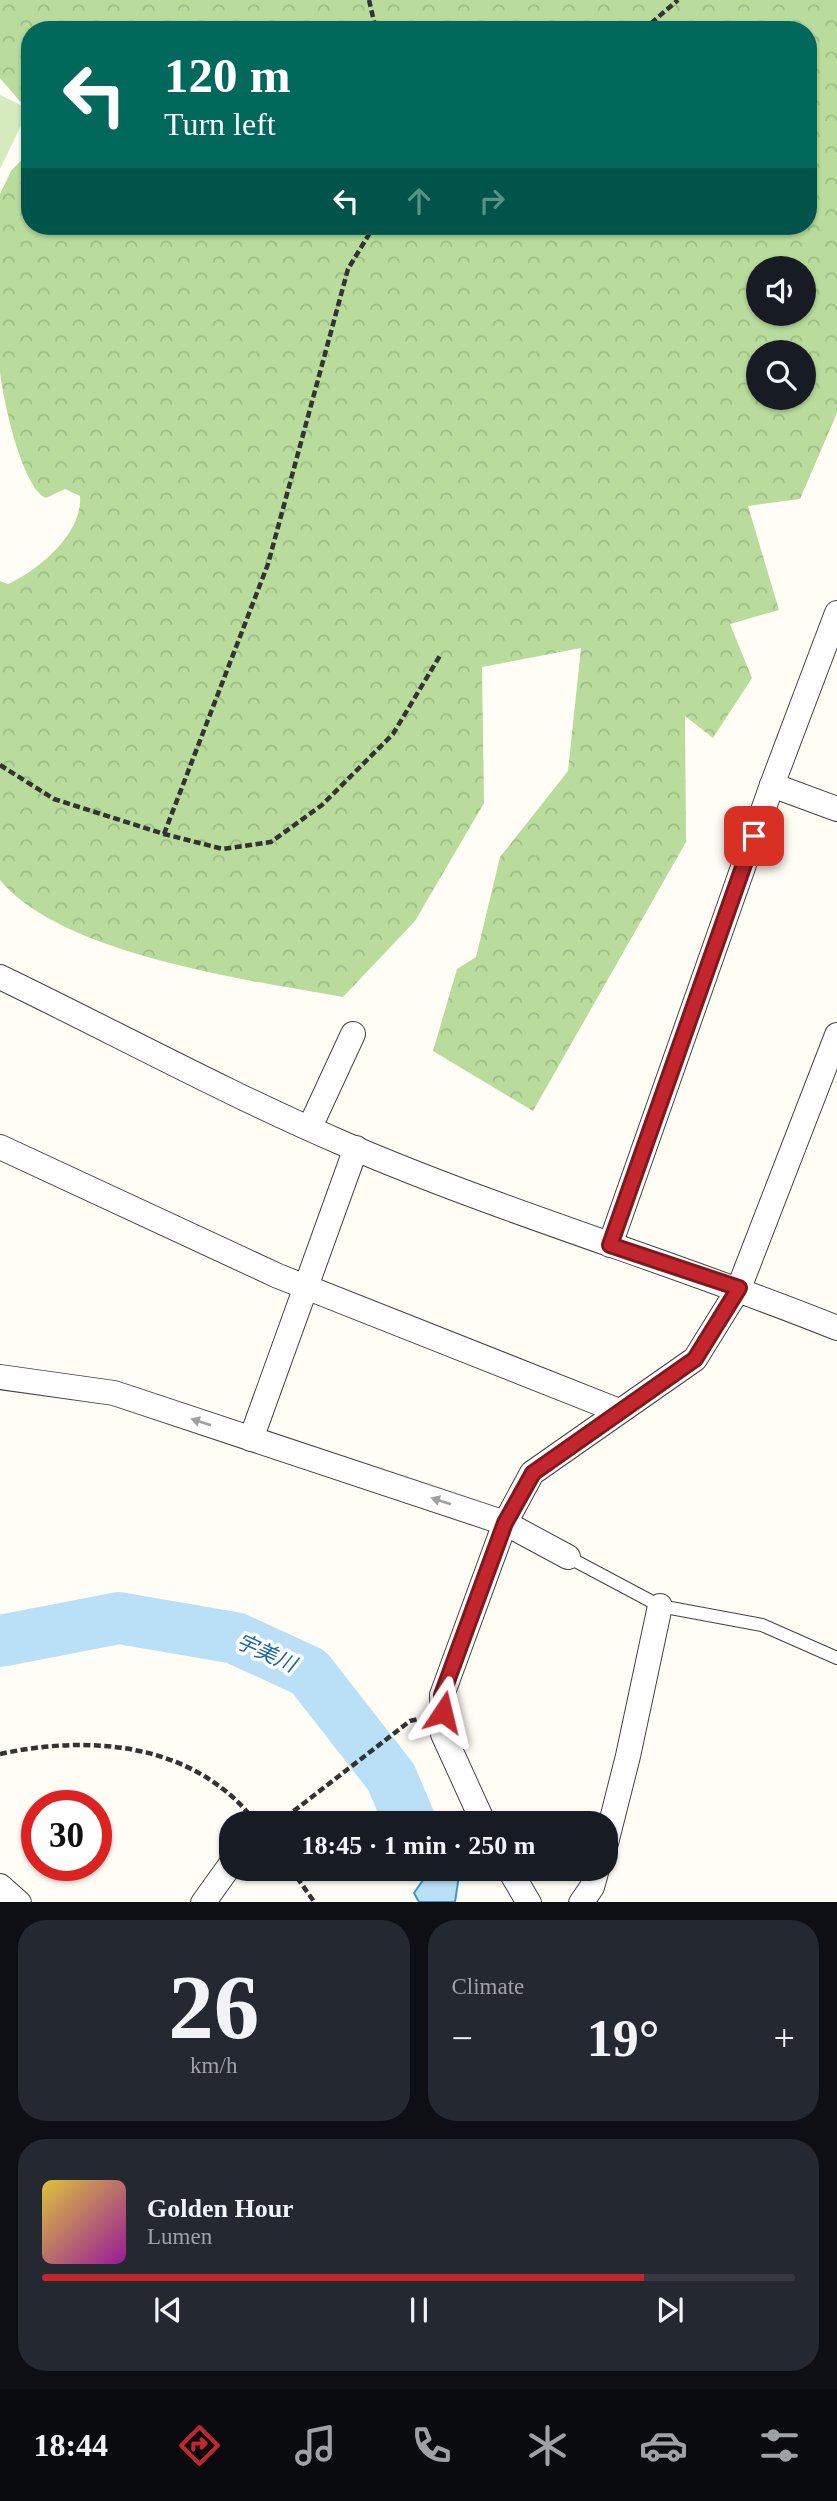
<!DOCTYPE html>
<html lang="en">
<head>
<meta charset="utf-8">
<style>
	:root { --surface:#171b24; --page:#242831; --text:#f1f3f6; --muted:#9ea1a6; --line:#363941; --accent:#c4262e }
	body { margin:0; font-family:"Times New Roman","Noto Sans JP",serif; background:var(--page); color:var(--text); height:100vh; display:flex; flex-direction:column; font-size:26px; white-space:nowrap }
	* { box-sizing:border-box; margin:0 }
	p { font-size:23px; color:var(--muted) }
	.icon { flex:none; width:38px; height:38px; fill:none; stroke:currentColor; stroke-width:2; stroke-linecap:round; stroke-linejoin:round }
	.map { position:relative; height:1902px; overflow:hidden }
	.panel { display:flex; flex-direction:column; gap:18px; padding:18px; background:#0d0f14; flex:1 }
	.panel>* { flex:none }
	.banner { position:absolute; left:21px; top:21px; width:796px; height:214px; border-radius:28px; box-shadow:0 2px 5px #0004; background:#00695c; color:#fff; overflow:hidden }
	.fabs { position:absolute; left:746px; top:256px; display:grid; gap:14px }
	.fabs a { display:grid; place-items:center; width:70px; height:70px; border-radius:50%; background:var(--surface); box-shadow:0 2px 5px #0004; font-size:35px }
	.speed { position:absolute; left:21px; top:1790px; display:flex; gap:14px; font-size:35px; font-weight:700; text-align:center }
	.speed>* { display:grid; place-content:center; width:91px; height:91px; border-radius:50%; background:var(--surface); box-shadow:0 2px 5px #0004; line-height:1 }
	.speed .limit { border:10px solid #d22; background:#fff; color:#111 }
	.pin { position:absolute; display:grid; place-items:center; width:60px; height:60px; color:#fff; margin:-30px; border-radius:14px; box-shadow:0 4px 10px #0006 }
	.me { position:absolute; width:77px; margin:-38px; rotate:10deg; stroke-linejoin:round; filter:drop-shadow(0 0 5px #0008) }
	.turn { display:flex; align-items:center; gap:24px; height:147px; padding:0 28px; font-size:32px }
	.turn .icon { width:91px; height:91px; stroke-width:2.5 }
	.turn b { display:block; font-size:49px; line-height:60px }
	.lanes { display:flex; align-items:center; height:66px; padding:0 28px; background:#0003; justify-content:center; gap:35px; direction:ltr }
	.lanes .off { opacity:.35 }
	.big { font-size:52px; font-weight:800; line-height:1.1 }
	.panel .tile { flex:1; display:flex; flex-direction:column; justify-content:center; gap:10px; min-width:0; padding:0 24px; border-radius:28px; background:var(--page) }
	.panel .dial { align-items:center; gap:0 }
	.dial b { font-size:91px; line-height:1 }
	.song { display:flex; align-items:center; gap:21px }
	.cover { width:84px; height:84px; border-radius:10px; background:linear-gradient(135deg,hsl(50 70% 55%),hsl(300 70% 35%)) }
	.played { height:7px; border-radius:4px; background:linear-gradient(90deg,var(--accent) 80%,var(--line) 80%) }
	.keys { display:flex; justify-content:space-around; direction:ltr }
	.heat { display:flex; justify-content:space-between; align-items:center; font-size:38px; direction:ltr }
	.panel .tiles { flex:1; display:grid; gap:18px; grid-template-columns:1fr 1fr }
	.tile:last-child { grid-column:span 2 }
	.trip { position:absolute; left:219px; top:1811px; width:399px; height:70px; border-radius:28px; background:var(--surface); box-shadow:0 2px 5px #0004; font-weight:800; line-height:70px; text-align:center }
	.tab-bar { display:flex; height:112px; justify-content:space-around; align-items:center; background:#090b0e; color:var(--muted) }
	.tab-bar .icon { width:49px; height:49px }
	.tab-bar .selected { color:var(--accent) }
	.tab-bar b { font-size:32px; color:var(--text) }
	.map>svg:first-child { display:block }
</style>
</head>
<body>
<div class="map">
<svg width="837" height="1903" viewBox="0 0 837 1903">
	<defs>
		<pattern id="forest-crowns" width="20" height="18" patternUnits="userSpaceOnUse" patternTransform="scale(1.75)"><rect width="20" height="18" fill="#b9dc9c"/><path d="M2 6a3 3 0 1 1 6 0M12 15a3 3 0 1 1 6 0" fill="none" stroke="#9ebc85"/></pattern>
	</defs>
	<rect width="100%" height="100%" fill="#fffdf5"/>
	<path fill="url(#forest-crowns)" fill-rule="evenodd" d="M 0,0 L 837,0 L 837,413 L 800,499 L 748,506 L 779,610 L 730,624 L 752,678 L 713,738 L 685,716 L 686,842 L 533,1111 L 433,1051 L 457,969 L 476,957 L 500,857 L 568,771 L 581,648 L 482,667 L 484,803 L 415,921 L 343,997 C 249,980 62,955 0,880 L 0,581 L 8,584 C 39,570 83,533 80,496 L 65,489 L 46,498 C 22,488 2,396 0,371 C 0,313 0,253 0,194 L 11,171 L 30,151 L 30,226 L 808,226 L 808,30 L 30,30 L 30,113 L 0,78 ZM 758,268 L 803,268 L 803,313 L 758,313 ZM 758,352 L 803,352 L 803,397 L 758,397 Z"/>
	<polygon fill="#d5ebbd" points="0,95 29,109 0,169"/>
	<g fill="#b9e0f7" stroke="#3f96cf" stroke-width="2">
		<polygon points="394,1758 436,1823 401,1823 375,1773"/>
		<polygon points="420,1869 460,1869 455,1902 419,1902 414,1893 423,1880"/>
	</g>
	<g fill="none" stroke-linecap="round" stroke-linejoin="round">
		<polyline stroke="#b9e0f7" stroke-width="52" points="0,1641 119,1618 235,1638 309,1672 391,1777 411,1824"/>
		<g stroke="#444" stroke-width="14">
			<polyline id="service" points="568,1557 660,1606 762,1625 837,1658"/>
		</g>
		<g stroke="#444" stroke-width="26">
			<g id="minor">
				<polyline points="772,785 837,809"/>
				<path d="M 0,977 C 114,1032 226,1093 342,1143 C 504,1213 674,1262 837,1328"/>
				<polyline points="310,1127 353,1034"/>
				<polyline points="0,1147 278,1276 619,1411"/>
				<polyline points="610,1245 772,785 837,613"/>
				<polyline points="0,1377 114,1393 505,1523 568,1557"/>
				<polyline points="251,1439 356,1148"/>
				<polyline points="484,1824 443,1734 442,1695 505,1523 532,1473 695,1359 739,1288 837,1035"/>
				<polyline points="606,1843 628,1756 660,1606"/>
				<polyline points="509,1869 529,1903"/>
				<polyline points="0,1886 19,1903"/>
				<polyline points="203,1903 231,1864"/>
				<polyline points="581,1903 592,1887 597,1869"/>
			</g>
		</g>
		<g stroke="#333" stroke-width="4.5" stroke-dasharray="7 3.5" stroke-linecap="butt">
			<polyline points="369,0 376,30"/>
			<polyline points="643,30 678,0"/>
			<polyline points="0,765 54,799 164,834 223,849 271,842 322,805 393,734 441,654"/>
			<polyline points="164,834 268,564 348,269 374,226"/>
			<path d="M 0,1754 C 91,1734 197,1743 257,1824"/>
			<polyline points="277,1824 410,1721 418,1719"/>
			<polyline points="291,1869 315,1903"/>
		</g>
		<use href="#service" stroke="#fff" stroke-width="12"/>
		<use href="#minor" stroke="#fff" stroke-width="24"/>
	</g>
	<defs><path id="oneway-solid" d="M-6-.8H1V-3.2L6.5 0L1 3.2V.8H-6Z" transform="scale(1.75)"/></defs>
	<g fill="#a0a0a0">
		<use href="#oneway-solid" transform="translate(201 1422) rotate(-162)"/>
		<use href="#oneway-solid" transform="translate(441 1501) rotate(-162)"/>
	</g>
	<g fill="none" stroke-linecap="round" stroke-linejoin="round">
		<g stroke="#7f191e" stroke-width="18">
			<polyline id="route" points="443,1712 442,1695 505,1523 533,1473 695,1359 739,1288 610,1245 754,836"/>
		</g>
		<use href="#route" stroke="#c4262e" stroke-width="12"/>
	</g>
	<g text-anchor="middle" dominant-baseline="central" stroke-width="7" stroke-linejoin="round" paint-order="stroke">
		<g font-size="21" font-style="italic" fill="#1768a6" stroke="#fff">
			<text transform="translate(266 1653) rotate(24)">宇美川</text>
		</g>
	</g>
</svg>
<div class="fabs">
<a><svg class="icon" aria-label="sound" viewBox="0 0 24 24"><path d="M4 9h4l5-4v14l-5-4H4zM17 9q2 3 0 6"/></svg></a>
<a><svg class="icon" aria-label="search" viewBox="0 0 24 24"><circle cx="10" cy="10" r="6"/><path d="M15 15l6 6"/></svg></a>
</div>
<div class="speed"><div class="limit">30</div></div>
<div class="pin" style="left:754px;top:836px;background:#d93025"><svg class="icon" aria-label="arrive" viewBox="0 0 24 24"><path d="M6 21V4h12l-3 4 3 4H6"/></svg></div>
<svg class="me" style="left:443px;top:1712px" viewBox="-20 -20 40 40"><path d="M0-17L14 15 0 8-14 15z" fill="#c4262e" stroke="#fff" stroke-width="4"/></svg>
<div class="trip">18:45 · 1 min · 250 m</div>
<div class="banner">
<div class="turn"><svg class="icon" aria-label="left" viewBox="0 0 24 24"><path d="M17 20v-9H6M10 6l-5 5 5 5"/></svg><div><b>120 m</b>Turn left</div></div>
<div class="lanes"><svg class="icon" aria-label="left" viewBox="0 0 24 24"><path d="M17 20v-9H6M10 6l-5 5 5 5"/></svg><svg class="icon off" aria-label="ahead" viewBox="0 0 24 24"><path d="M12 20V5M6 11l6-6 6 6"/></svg><svg class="icon off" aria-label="right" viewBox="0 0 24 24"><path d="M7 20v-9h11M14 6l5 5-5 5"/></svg></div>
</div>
</div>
<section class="panel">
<div class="tiles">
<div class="tile dial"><b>26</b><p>km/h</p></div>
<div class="tile"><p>Climate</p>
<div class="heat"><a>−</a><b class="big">19°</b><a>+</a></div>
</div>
<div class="tile">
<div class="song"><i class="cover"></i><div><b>Golden Hour</b><p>Lumen</p></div></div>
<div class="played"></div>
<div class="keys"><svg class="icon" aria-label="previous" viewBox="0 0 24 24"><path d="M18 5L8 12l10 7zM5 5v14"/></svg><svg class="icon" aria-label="pause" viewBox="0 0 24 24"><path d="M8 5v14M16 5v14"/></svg><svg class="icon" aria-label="next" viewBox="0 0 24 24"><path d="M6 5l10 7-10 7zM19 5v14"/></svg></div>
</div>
</div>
</section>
<nav class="tab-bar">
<b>18:44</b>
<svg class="icon selected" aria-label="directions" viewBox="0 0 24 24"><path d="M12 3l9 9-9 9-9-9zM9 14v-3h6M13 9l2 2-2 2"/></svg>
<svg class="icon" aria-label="music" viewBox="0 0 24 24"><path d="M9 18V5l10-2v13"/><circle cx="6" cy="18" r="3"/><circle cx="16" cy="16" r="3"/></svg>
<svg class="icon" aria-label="phone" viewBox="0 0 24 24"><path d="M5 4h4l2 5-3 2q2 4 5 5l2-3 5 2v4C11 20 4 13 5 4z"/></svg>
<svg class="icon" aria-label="climate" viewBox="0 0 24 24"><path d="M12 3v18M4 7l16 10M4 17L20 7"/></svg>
<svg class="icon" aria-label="car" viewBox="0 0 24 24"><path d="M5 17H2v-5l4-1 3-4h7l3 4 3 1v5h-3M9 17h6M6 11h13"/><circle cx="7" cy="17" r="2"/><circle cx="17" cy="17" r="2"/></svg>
<svg class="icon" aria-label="filters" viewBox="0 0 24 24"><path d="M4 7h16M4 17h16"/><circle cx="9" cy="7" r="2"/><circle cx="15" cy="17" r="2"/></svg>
</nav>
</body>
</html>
